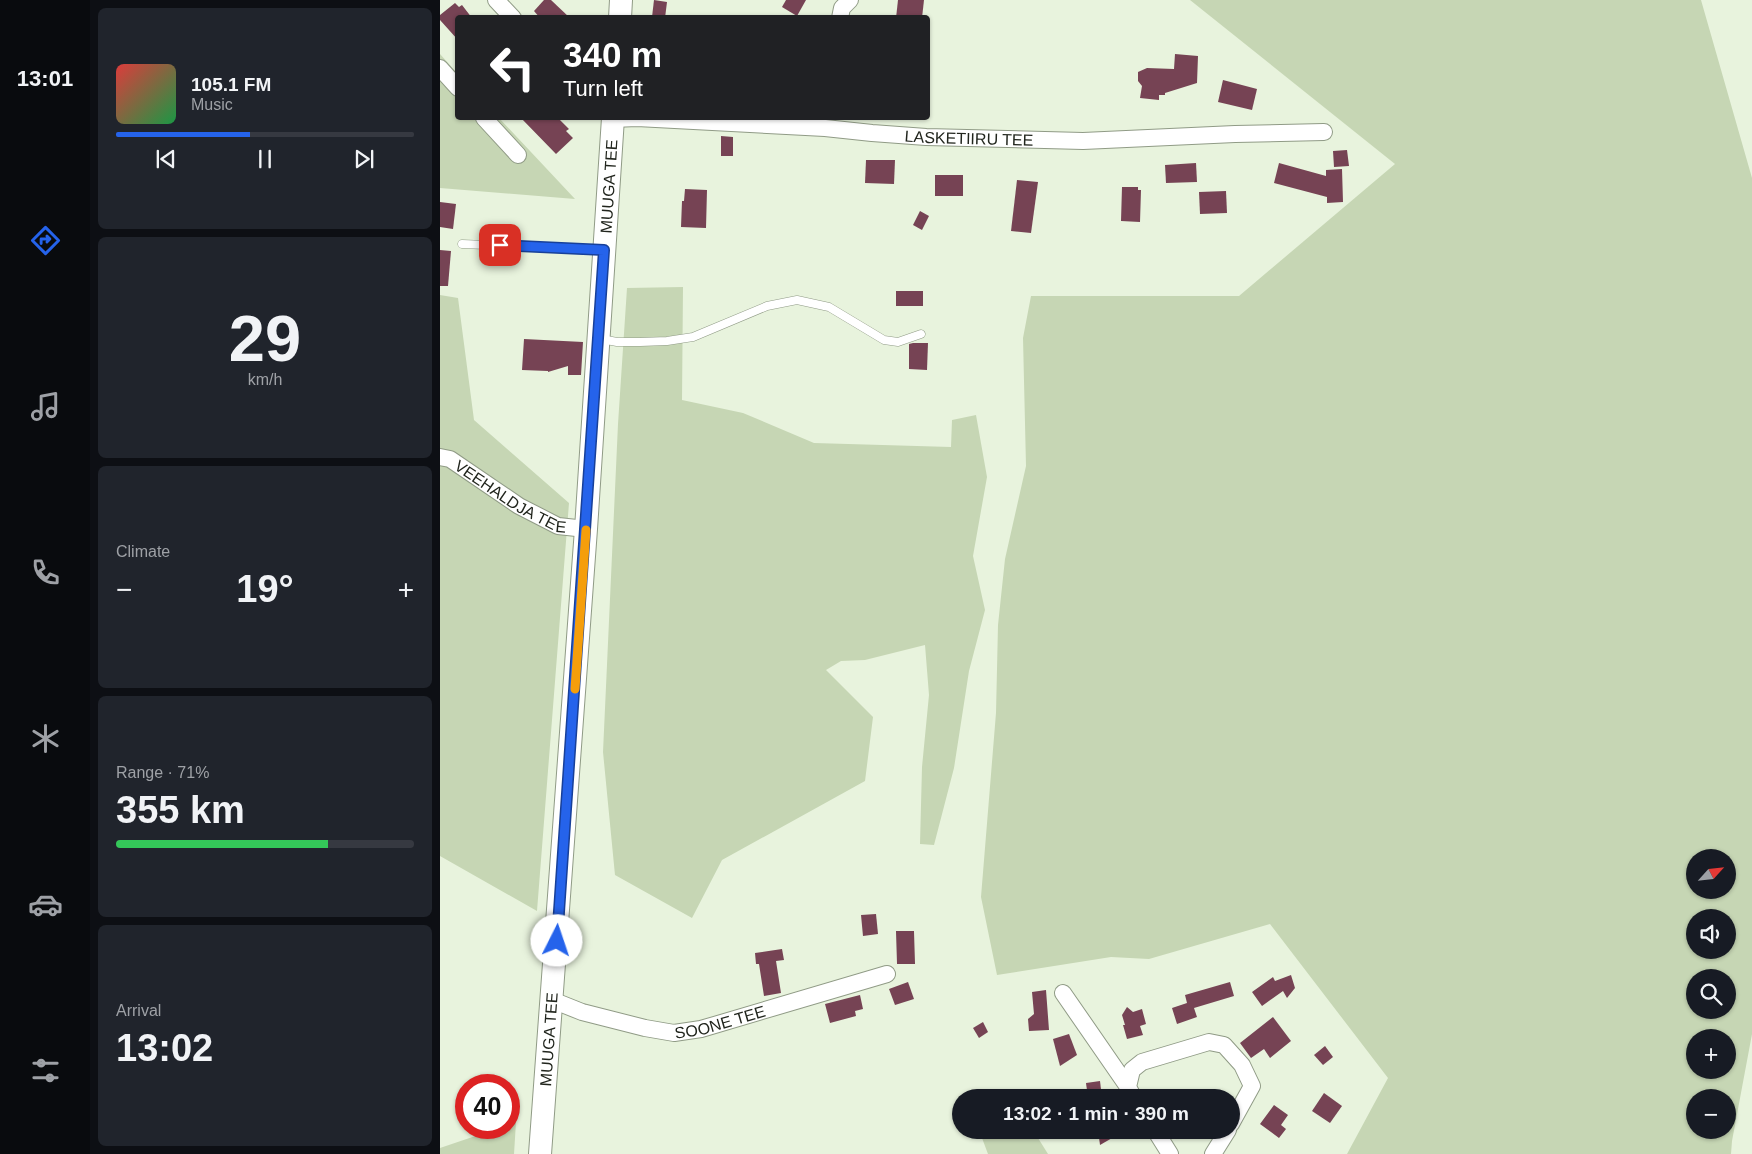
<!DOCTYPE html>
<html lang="en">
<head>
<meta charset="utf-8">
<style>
	:root { --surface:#171b24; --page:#20242c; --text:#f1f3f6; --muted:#9ea1a6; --line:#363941; --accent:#2563eb }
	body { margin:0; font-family:Helvetica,sans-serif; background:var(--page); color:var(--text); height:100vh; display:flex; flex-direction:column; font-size:19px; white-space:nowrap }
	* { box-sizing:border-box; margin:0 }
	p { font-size:16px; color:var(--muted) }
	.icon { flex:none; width:28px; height:28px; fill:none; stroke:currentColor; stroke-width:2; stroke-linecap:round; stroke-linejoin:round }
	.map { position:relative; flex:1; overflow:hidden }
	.details { display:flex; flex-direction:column; gap:8px; padding:8px; background:#0d0f14; width:350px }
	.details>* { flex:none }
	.hud { position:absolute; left:15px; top:15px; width:475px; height:105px; border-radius:5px; box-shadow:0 1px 4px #0004; background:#202124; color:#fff; overflow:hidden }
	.needle { width:32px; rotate:63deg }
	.fabs { position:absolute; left:1246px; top:849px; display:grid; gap:10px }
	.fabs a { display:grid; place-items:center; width:50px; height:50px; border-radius:50%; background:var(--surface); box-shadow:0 1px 4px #0004; font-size:25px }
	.speed { position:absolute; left:15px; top:1074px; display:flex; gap:10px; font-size:25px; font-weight:700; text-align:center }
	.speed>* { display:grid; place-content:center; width:65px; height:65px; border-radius:50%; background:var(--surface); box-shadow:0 1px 4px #0004; line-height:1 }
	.speed .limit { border:8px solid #d22; background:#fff; color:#111 }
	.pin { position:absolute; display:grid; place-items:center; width:42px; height:42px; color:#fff; margin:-21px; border-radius:10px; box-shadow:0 2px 8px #0006 }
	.me { position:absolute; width:55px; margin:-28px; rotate:4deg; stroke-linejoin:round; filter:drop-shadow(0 0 4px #0008) }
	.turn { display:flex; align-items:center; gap:18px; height:105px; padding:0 25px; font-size:22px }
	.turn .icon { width:65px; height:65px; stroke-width:2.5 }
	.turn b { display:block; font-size:35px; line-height:42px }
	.big { font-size:38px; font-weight:700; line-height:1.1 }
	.details .widget { flex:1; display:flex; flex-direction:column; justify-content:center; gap:8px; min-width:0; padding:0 18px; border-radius:8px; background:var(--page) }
	.details .dial { align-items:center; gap:0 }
	.dial b { font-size:65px; line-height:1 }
	.song { display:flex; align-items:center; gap:15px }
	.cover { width:60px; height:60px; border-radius:8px; background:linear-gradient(135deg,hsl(0 70% 55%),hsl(140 70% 35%)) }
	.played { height:5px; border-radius:2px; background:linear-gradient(90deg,var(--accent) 45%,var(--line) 45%) }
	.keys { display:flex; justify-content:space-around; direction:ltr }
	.heat { display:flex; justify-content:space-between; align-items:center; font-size:28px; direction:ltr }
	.charge { height:8px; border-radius:4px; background:linear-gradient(90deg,#34c759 71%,var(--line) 0) }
	.trip { position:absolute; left:512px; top:1089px; width:288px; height:50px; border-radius:25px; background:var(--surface); box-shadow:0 1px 4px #0004; font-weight:700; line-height:50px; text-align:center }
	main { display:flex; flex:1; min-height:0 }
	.tab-bar { display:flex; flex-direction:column; width:90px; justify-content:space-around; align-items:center; background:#090b0e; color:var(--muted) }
	.tab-bar .icon { width:35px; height:35px }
	.tab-bar .selected { color:var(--accent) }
	.tab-bar b { font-size:22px; color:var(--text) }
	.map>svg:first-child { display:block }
</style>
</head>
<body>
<main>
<nav class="tab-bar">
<b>13:01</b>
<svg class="icon selected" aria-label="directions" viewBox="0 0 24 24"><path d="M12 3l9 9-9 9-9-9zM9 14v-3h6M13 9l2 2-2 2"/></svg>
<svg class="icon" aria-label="music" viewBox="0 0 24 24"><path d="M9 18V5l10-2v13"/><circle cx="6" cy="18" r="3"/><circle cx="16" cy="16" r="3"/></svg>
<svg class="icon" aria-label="phone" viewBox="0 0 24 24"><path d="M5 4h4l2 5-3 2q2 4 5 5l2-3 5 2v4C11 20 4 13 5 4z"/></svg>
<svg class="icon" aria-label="climate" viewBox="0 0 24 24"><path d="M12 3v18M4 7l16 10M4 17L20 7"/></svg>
<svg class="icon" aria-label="car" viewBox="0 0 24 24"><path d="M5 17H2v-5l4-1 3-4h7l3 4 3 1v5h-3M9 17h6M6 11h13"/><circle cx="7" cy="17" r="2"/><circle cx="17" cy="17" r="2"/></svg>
<svg class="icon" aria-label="filters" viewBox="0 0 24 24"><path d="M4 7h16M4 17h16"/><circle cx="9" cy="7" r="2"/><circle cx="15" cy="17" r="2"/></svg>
</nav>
<section class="details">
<div class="widget">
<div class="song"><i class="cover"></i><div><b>105.1 FM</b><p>Music</p></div></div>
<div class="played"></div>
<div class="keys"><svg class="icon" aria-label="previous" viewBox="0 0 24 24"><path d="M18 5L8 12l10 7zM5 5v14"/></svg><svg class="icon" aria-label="pause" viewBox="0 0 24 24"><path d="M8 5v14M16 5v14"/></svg><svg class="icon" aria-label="next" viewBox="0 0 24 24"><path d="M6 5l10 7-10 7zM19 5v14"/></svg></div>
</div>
<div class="widget dial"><b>29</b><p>km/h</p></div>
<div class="widget"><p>Climate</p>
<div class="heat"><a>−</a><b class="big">19°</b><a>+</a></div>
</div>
<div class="widget"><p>Range · 71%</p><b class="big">355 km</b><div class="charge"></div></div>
<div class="widget"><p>Arrival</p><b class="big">13:02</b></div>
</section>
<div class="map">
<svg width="1312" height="1154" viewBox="0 0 1312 1154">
	<rect width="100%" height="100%" fill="#e8f3dd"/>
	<g fill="#c6d6b4" fill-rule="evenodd">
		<path d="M 750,0 L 1261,0 L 1312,178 L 1312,1034 L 1292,1141 L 1291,1154 L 907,1154 L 948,1078 L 830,924 L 709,959 L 671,957 L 557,975 L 541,897 L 556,713 L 558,625 L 565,559 L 586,466 L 583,338 L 591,296 L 799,296 L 955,164 ZM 1255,858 L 1288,858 L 1288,890 L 1255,890 ZM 1255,918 L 1288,918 L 1288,950 L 1255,950 ZM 1255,978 L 1288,978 L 1288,1010 L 1255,1010 ZM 1255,1038 L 1288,1038 L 1288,1070 L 1255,1070 ZM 1255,1098 L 1288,1098 L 1288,1130 L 1255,1130 Z"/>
		<polygon points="0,54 17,73 18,118 59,118 135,199 0,188"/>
		<polygon points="243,287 242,400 303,413 374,443 511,447 512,420 536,415 547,477 533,556 545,610 529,671 514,768 494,845 480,844 482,767 489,695 485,645 425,660 401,661 386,670 433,717 425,781 282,860 252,918 175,875 163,752 178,424 187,288"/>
		<polygon points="0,295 18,298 34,420 129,503 97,911 0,856"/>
		<polygon points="76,1122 74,1154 0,1154 0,1148 59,1128 69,1128 69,1124"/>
		<polygon points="539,1130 593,1130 608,1154 548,1154"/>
	</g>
	<g fill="#764354">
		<polygon points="104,0 111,0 130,18 100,18 94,11"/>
		<polygon points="214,0 227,2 225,18 212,17"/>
		<polygon points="346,0 366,0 357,16 342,7"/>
		<polygon points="458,0 484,0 482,18 456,18"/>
		<polygon points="15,3 19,7 22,5 32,18 18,18 18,40 0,20 0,15"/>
		<polygon points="735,54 758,56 757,83 725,93 725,95 719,95 719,100 700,98 702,86 698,81 698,72 707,68 734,69"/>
		<polygon points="783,80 817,89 812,110 778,102"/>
		<polygon points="81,118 118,118 129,129 126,131 133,138 116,154"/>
		<polygon points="281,136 293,137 293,156 281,156"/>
		<polygon points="907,150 909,166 894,167 893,151"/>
		<polygon points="426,160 455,160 454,184 425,183"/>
		<polygon points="756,163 757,182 726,183 725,165"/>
		<polygon points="839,163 886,176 886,170 902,169 903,202 887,203 887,197 834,183"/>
		<rect x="495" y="175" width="28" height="21"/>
		<polygon points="577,180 598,182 591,233 571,231"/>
		<polygon points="682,187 698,187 698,190 701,190 700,222 681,221"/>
		<polygon points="245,189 267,190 266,228 241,227 242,201 244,201"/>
		<polygon points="786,191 787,213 760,214 759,192"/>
		<polygon points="0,202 16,204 13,229 0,227"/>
		<polygon points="480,211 489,216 482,230 473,225"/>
		<polygon points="0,250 11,251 8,286 0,286"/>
		<rect x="456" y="291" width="27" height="15"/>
		<polygon points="84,339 143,342 141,375 128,375 128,366 108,372 108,371 82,370"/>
		<polygon points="473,343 488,343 487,370 469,369 469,344"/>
		<polygon points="436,914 438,934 423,936 421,915"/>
		<polygon points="456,931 474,931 475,964 457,964"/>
		<polygon points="342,949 344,960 336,961 341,993 324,996 319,964 316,964 315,953"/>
		<polygon points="851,975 855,988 847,998 843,991 822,1006 812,992 833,977 835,981"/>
		<polygon points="468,982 474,999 455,1005 449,989"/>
		<polygon points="790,982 794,996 754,1008 757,1017 737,1024 732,1008 747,1003 745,995"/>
		<polygon points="606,990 609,1030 589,1031 588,1019 594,1014 592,992"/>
		<polygon points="420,995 423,1009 415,1011 416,1016 390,1023 385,1004"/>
		<polygon points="687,1007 693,1012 702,1009 706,1024 700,1026 703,1035 687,1039 683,1025 685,1025 682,1015"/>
		<polygon points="833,1017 851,1041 830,1058 824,1049 811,1058 800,1043"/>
		<polygon points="543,1022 548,1032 539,1038 533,1028"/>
		<polygon points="629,1034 637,1055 620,1066 613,1039"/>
		<polygon points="885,1046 893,1057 883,1065 874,1055"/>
		<polygon points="660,1081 662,1098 648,1098 646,1083"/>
		<polygon points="884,1093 902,1106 890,1123 872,1111"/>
		<polygon points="834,1105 848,1115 841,1125 846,1129 839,1138 820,1124"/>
		<polygon points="658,1130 686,1130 660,1145"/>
	</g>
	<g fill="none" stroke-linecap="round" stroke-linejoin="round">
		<g stroke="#909b86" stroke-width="9">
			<g id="lane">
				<polyline points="22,244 163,250"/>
				<polyline points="161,339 177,342 200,342 227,341 253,337 327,306 357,300 389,307 444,340 458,342 481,334"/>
			</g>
		</g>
		<g stroke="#909b86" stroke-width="18">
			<g id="street">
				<polyline points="56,0 73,18"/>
				<polyline points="400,18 402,8 410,0"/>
				<polyline points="0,68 18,88"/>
				<polyline points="44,118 78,155"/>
				<path id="s1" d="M 171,118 L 173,119 L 197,118 L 385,128 L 432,133 L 486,137 L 643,141 L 795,134 L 884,132"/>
				<path id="s2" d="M 0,457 L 10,459 L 79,506 L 118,526 L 146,529"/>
				<polyline points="623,993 688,1087"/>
				<path id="s3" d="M 112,1000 L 142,1012 L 205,1028 L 234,1033 L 261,1029 L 447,974"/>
				<polyline points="694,1098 688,1087 692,1070 702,1062 769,1042 784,1045 802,1065 812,1086 791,1124"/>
				<polyline points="715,1130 730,1154"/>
				<polyline points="773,1154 788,1130"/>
			</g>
		</g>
		<g stroke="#909b86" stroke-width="24">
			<g id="secondary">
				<polyline points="180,18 181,0"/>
				<path id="s4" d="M 100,1154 L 146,529 L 173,118"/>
			</g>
		</g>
		<use href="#lane" stroke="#fff" stroke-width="8"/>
		<use href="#street" stroke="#fff" stroke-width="16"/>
		<use href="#secondary" stroke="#fff" stroke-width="22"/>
	</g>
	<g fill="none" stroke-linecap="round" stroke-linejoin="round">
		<g stroke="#184099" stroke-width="12">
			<polyline id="route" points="60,245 164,250 117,941"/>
		</g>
		<use href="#route" stroke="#2563eb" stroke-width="9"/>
		<polyline stroke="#f59e0b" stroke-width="9" points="135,689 146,530"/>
	</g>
	<g text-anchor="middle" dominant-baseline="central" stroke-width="5" stroke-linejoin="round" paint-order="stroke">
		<g font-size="16" fill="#21251d" stroke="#fff">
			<text stroke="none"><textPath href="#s1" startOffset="359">LASKETIIRU TEE</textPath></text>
			<text stroke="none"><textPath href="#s4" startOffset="970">MUUGA TEE</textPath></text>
			<text stroke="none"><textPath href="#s2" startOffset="82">VEEHALDJA TEE</textPath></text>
			<text stroke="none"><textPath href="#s3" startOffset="174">SOONE TEE</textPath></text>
			<text stroke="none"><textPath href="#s4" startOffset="115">MUUGA TEE</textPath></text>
		</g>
	</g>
</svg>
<div class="fabs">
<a><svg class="needle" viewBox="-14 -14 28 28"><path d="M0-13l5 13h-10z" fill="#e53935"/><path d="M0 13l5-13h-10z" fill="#9ea1a6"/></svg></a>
<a><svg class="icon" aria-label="sound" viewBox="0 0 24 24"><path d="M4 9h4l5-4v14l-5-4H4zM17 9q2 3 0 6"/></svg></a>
<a><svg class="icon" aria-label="search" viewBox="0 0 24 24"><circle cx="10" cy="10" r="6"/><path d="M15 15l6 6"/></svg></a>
<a>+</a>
<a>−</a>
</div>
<div class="speed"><div class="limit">40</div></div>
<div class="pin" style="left:60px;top:245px;background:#d93025"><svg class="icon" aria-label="arrive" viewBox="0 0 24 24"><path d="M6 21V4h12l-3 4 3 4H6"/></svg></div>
<svg class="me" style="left:117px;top:941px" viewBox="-20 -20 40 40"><circle r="19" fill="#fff"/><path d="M0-13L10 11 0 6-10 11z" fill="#2563eb"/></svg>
<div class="trip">13:02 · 1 min · 390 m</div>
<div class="hud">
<div class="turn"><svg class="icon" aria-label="left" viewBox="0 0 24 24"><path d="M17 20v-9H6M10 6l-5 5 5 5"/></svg><div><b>340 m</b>Turn left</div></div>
</div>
</div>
</main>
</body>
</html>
